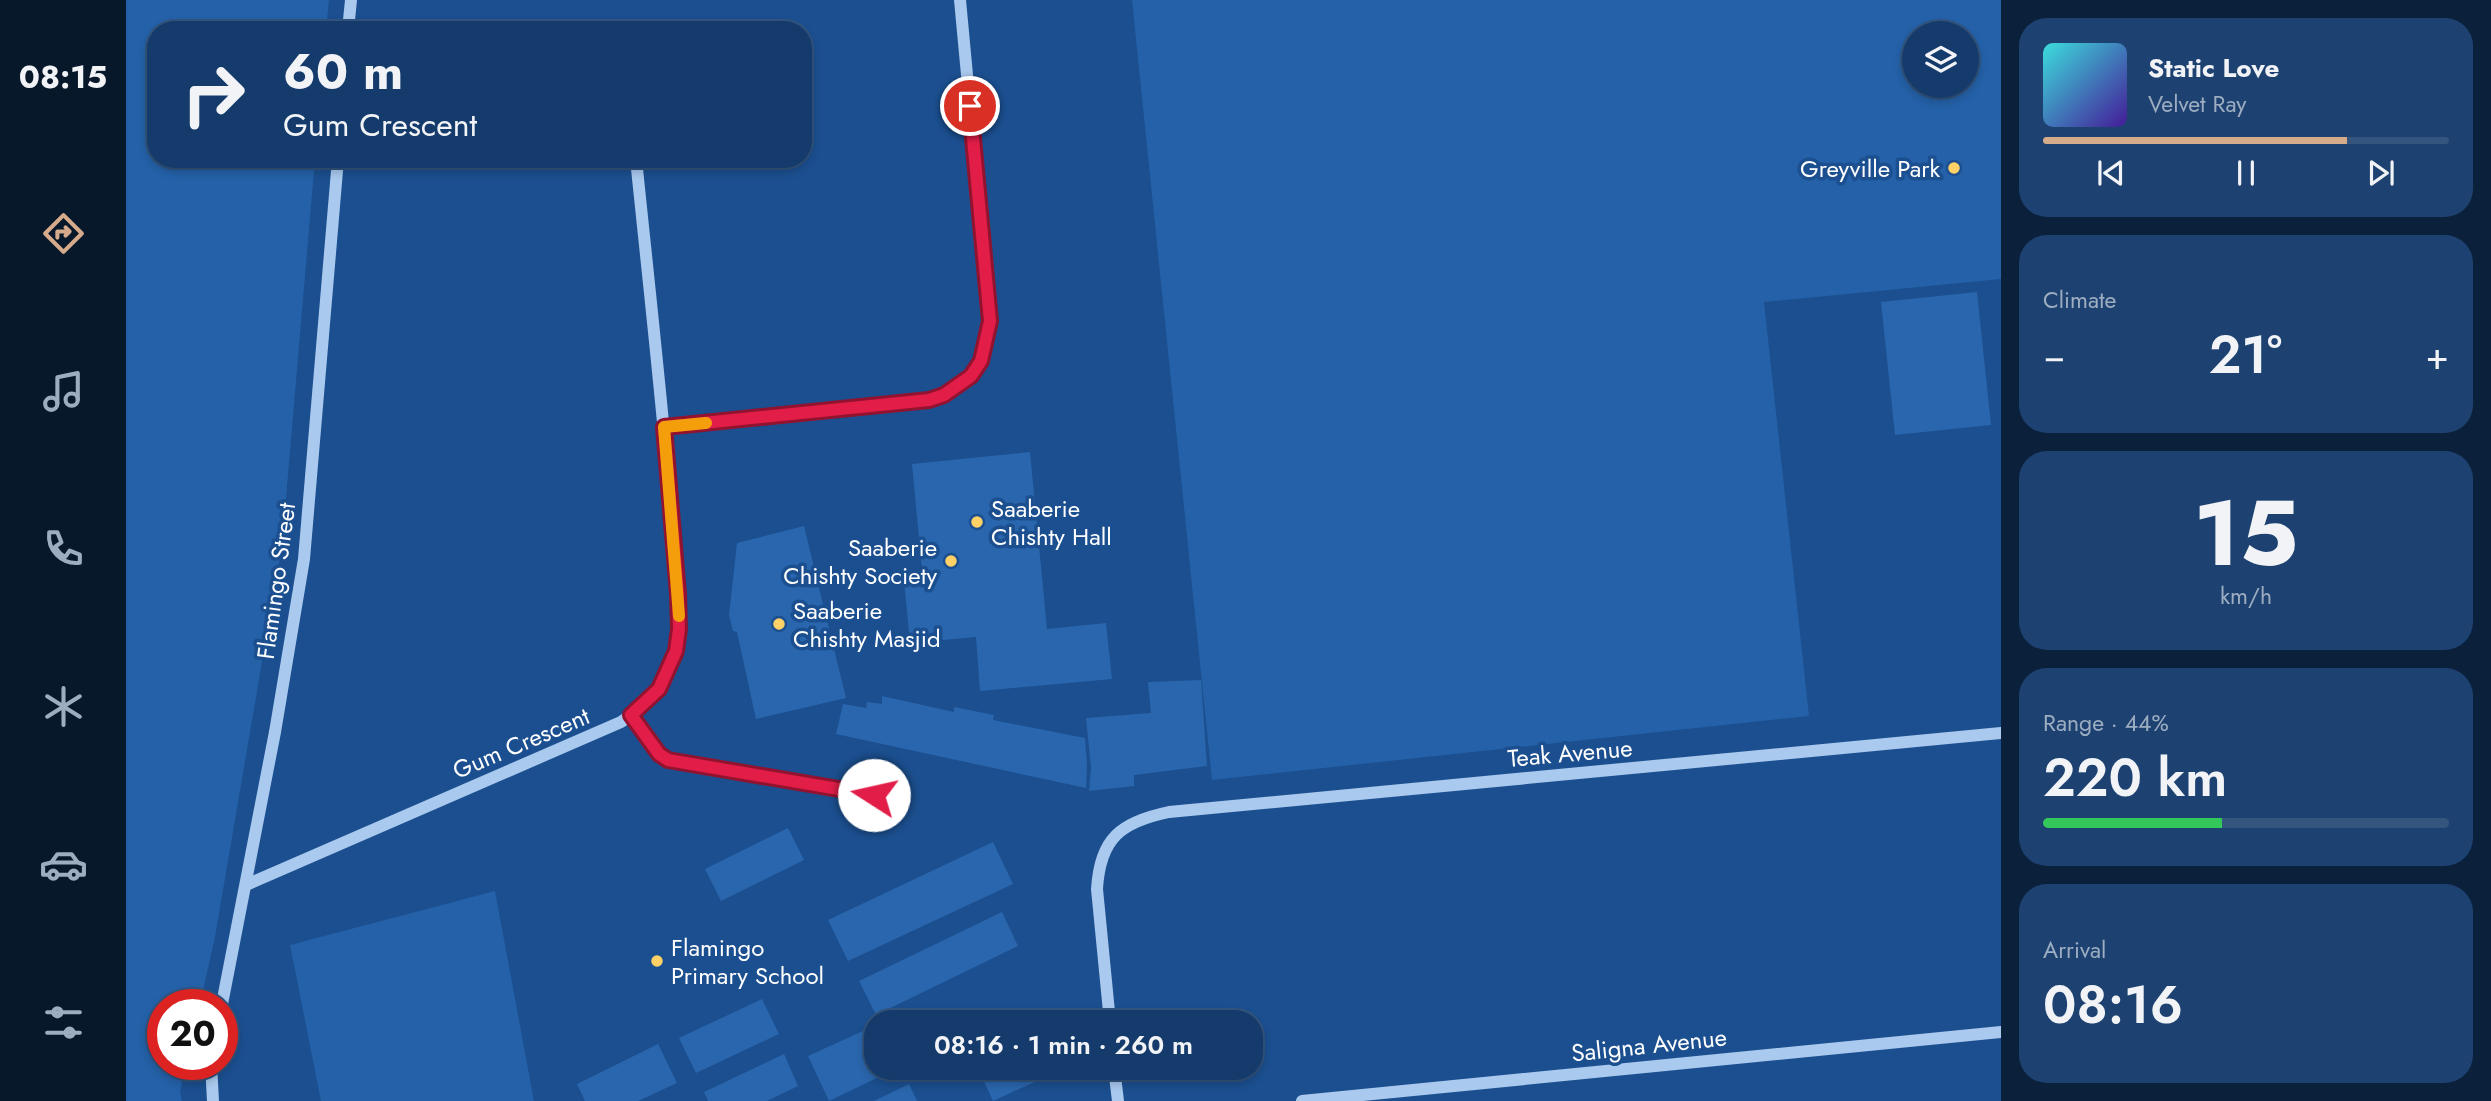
<!DOCTYPE html>
<html lang="en">
<head>
<meta charset="utf-8">
<style>
	:root { --surface:#143b6b; --page:#1d4271; --text:#f1f3f6; --muted:#9dadc1; --line:#33557e; --accent:#d6ab8b }
	body { margin:0; font-family:Jost,sans-serif; background:var(--page); color:var(--text); height:100vh; display:flex; flex-direction:column; font-size:26px; white-space:nowrap }
	* { box-sizing:border-box; margin:0 }
	p { font-size:23px; color:var(--muted) }
	.icon { flex:none; width:38px; height:38px; fill:none; stroke:currentColor; stroke-width:2; stroke-linecap:round; stroke-linejoin:round }
	.map { position:relative; flex:1; overflow:hidden }
	.sheet { display:flex; flex-direction:column; gap:18px; padding:18px; background:#0b203b; width:490px }
	.sheet>* { flex:none }
	.banner { position:absolute; left:21px; top:21px; width:665px; height:147px; border-radius:28px; box-shadow:0 4px 10px #0003,0 0 0 2px var(--line); background:#143b6b; color:var(--text); overflow:hidden }
	.tools { position:absolute; left:1776px; top:21px; display:grid; gap:14px }
	.tools a { display:grid; place-items:center; width:77px; height:77px; border-radius:50%; background:var(--surface); box-shadow:0 4px 10px #0003,0 0 0 2px var(--line); font-size:35px }
	.speed { position:absolute; left:21px; top:989px; display:flex; gap:14px; font-size:35px; font-weight:700; text-align:center }
	.speed>* { display:grid; place-content:center; width:91px; height:91px; border-radius:50%; background:var(--surface); box-shadow:0 4px 10px #0003,0 0 0 2px var(--line); line-height:1 }
	.speed .limit { border:10px solid #d22; background:#fff; color:#111 }
	.pin { position:absolute; display:grid; place-items:center; width:60px; height:60px; color:#fff; margin:-30px; border:4px solid #fff; border-radius:50%; box-shadow:0 2px 7px #0007 }
	.me { position:absolute; width:77px; margin:-38px; rotate:280deg; stroke-linejoin:round; filter:drop-shadow(0 0 5px #0008) }
	.turn { display:flex; align-items:center; gap:24px; height:147px; padding:0 21px; font-size:32px }
	.turn .icon { width:91px; height:91px; stroke-width:2.5 }
	.turn b { display:block; font-size:49px; line-height:60px }
	.big { font-size:52px; font-weight:600; line-height:1.1 }
	.sheet .tile { flex:1; display:flex; flex-direction:column; justify-content:center; gap:10px; min-width:0; padding:0 24px; border-radius:28px; background:var(--page) }
	.sheet .dial { align-items:center; gap:0 }
	.dial b { font-size:91px; line-height:1 }
	.song { display:flex; align-items:center; gap:21px }
	.cover { width:84px; height:84px; border-radius:10px; background:linear-gradient(135deg,hsl(180 70% 55%),hsl(260 70% 35%)) }
	.played { height:7px; border-radius:4px; background:linear-gradient(90deg,var(--accent) 75%,var(--line) 75%) }
	.keys { display:flex; justify-content:space-around; direction:ltr }
	.heat { display:flex; justify-content:space-between; align-items:center; font-size:38px; direction:ltr }
	.charge { height:10px; border-radius:5px; background:linear-gradient(90deg,#34c759 44%,var(--line) 0) }
	.trip { position:absolute; left:738px; top:1010px; width:399px; height:70px; border-radius:28px; background:var(--surface); box-shadow:0 4px 10px #0003,0 0 0 2px var(--line); font-weight:600; line-height:70px; text-align:center }
	main { display:flex; flex:1; min-height:0 }
	.tab-bar { display:flex; flex-direction:column; width:126px; justify-content:space-around; align-items:center; background:#08182b; color:var(--muted) }
	.tab-bar .icon { width:49px; height:49px }
	.tab-bar .active { color:var(--accent) }
	.tab-bar b { font-size:32px; color:var(--text) }
	.map>svg:first-child { display:block }
</style>
</head>
<body>
<main>
<nav class="tab-bar">
<b>08:15</b>
<svg class="icon active" aria-label="directions" viewBox="0 0 24 24"><path d="M12 3l9 9-9 9-9-9zM9 14v-3h6M13 9l2 2-2 2"/></svg>
<svg class="icon" aria-label="music" viewBox="0 0 24 24"><path d="M9 18V5l10-2v13"/><circle cx="6" cy="18" r="3"/><circle cx="16" cy="16" r="3"/></svg>
<svg class="icon" aria-label="phone" viewBox="0 0 24 24"><path d="M5 4h4l2 5-3 2q2 4 5 5l2-3 5 2v4C11 20 4 13 5 4z"/></svg>
<svg class="icon" aria-label="climate" viewBox="0 0 24 24"><path d="M12 3v18M4 7l16 10M4 17L20 7"/></svg>
<svg class="icon" aria-label="car" viewBox="0 0 24 24"><path d="M5 17H2v-5l4-1 3-4h7l3 4 3 1v5h-3M9 17h6M6 11h13"/><circle cx="7" cy="17" r="2"/><circle cx="17" cy="17" r="2"/></svg>
<svg class="icon" aria-label="filters" viewBox="0 0 24 24"><path d="M4 7h16M4 17h16"/><circle cx="9" cy="7" r="2"/><circle cx="15" cy="17" r="2"/></svg>
</nav>
<div class="map">
<svg width="1875" height="1101" viewBox="0 0 1875 1101">
	<rect width="100%" height="100%" fill="#1b4f8f"/>
	<g fill="#2461a8" fill-rule="evenodd">
		<polygon points="0,0 203,0 200,30 30,30 30,159 189,159 156,545 89,937 74,1004 37,1004 37,1064 60,1064 54,1092 56,1101 0,1101"/>
		<path d="M 1006,0 L 1875,0 L 1875,279 L 1638,302 L 1683,716 L 1086,780 ZM 1788,33 L 1841,33 L 1841,86 L 1788,86 Z"/>
		<polygon points="369,891 408,1101 195,1101 164,945"/>
	</g>
	<g fill="#2a66ad">
		<polygon points="1851,292 1865,425 1769,435 1755,302"/>
		<polygon points="904,452 921,629 980,623 986,679 854,691 850,637 784,643 778,581 797,579 786,464"/>
		<polygon points="678,526 720,698 630,719 611,632 607,631 603,615 611,543"/>
		<polygon points="1075,680 1081,766 1008,775 1008,786 963,791 965,767 960,718 1025,713 1022,682"/>
		<polygon points="756,696 828,712 828,707 868,715 867,720 959,738 961,765 960,788 710,734 717,704 740,708 741,702 756,704"/>
		<polygon points="662,828 678,860 595,901 579,869"/>
		<polygon points="867,842 887,884 722,961 702,920"/>
		<polygon points="876,912 892,946 750,1015 733,981"/>
		<polygon points="636,999 653,1034 570,1073 553,1038"/>
		<polygon points="737,1031 751,1061 751,1068 754,1068 757,1075 703,1101 682,1056"/>
		<polygon points="532,1044 551,1083 512,1101 459,1101 451,1084"/>
		<polygon points="658,1054 672,1086 641,1101 582,1101 578,1092"/>
		<polygon points="852,1068 908,1068 913,1080 867,1101"/>
		<polygon points="783,1084 791,1101 748,1101"/>
	</g>
	<g fill="none" stroke-linecap="round" stroke-linejoin="round">
		<g stroke="#a9c9ee" stroke-width="12">
			<polyline points="222,30 225,0"/>
			<path d="M 538,427 L 803,400 C 848,384 856,366 864,321 L 834,0"/>
			<polyline points="505,715 533,754 542,760 748,795"/>
			<path d="M 120,885 L 495,722 C 521,705 540,683 549,653 C 561,611 549,552 545,509 C 535,392 522,276 510,159"/>
			<polyline points="96,1004 149,732 178,559 212,159"/>
			<path d="M 984,1022 L 971,889 C 974,838 995,822 1043,812 L 1875,733"/>
			<polyline points="85,1064 87,1101"/>
			<polyline points="988,1068 992,1101"/>
			<polyline points="1176,1101 1875,1032"/>
		</g>
	</g>
	<g fill="none" stroke-linecap="round" stroke-linejoin="round">
		<g stroke="#92132f" stroke-width="18">
			<polyline id="route" points="748,795 542,760 533,754 505,715 533,689 550,651 553,629 552,594 538,427 803,400 818,395 845,376 855,361 864,321 844,106"/>
		</g>
		<use href="#route" stroke="#e11d48" stroke-width="12"/>
		<polyline stroke="#f59e0b" stroke-width="12" points="553,616 538,427 580,423"/>
	</g>
	<g fill="#ffd166" stroke="#1b4f8f" stroke-width="2.5">
		<circle cx="1828" cy="168" r="7"/>
		<circle cx="851" cy="522" r="7"/>
		<circle cx="825" cy="561" r="7"/>
		<circle cx="653" cy="624" r="7"/>
		<circle cx="531" cy="961" r="7"/>
	</g>
	<g text-anchor="middle" dominant-baseline="central" stroke-width="7" stroke-linejoin="round" paint-order="stroke">
		<g font-size="24" fill="#fff" stroke="#1b4f8f" text-anchor="start">
			<text x="1814" y="168" text-anchor="end">Greyville Park</text>
			<text x="865" y="508">Saaberie<tspan x="865" dy="28">Chishty Hall</tspan></text>
			<text x="811" y="547" text-anchor="end">Saaberie<tspan x="811" dy="28">Chishty Society</tspan></text>
			<text x="667" y="610">Saaberie<tspan x="667" dy="28">Chishty Masjid</tspan></text>
			<text x="545" y="947">Flamingo<tspan x="545" dy="28">Primary School</tspan></text>
		</g>
		<g font-size="24" fill="#fff" stroke="#1b4f8f">
			<text transform="translate(150 581) rotate(-82)">Flamingo Street</text>
			<text transform="translate(395 743) rotate(-23)">Gum Crescent</text>
			<text transform="translate(1444 753) rotate(-5)">Teak Avenue</text>
			<text transform="translate(1523 1045) rotate(-6)">Saligna Avenue</text>
		</g>
	</g>
</svg>
<div class="tools">
<a><svg class="icon" aria-label="layers" viewBox="0 0 24 24"><path d="M12 4l9 5-9 5-9-5zM3 14l9 5 9-5"/></svg></a>
</div>
<div class="speed"><div class="limit">20</div></div>
<div class="pin" style="left:844px;top:106px;background:#d93025"><svg class="icon" aria-label="arrive" viewBox="0 0 24 24"><path d="M6 21V4h12l-3 4 3 4H6"/></svg></div>
<svg class="me" style="left:748px;top:795px" viewBox="-20 -20 40 40"><circle r="19" fill="#fff"/><path d="M0-13L10 11 0 6-10 11z" fill="#e11d48"/></svg>
<div class="trip">08:16 · 1 min · 260 m</div>
<div class="banner">
<div class="turn"><svg class="icon" aria-label="right" viewBox="0 0 24 24"><path d="M7 20v-9h11M14 6l5 5-5 5"/></svg><div><b>60 m</b>Gum Crescent</div></div>
</div>
</div>
<section class="sheet">
<div class="tile">
<div class="song"><i class="cover"></i><div><b>Static Love</b><p>Velvet Ray</p></div></div>
<div class="played"></div>
<div class="keys"><svg class="icon" aria-label="previous" viewBox="0 0 24 24"><path d="M18 5L8 12l10 7zM5 5v14"/></svg><svg class="icon" aria-label="pause" viewBox="0 0 24 24"><path d="M8 5v14M16 5v14"/></svg><svg class="icon" aria-label="next" viewBox="0 0 24 24"><path d="M6 5l10 7-10 7zM19 5v14"/></svg></div>
</div>
<div class="tile"><p>Climate</p>
<div class="heat"><a>−</a><b class="big">21°</b><a>+</a></div>
</div>
<div class="tile dial"><b>15</b><p>km/h</p></div>
<div class="tile"><p>Range · 44%</p><b class="big">220 km</b><div class="charge"></div></div>
<div class="tile"><p>Arrival</p><b class="big">08:16</b></div>
</section>
</main>
</body>
</html>
